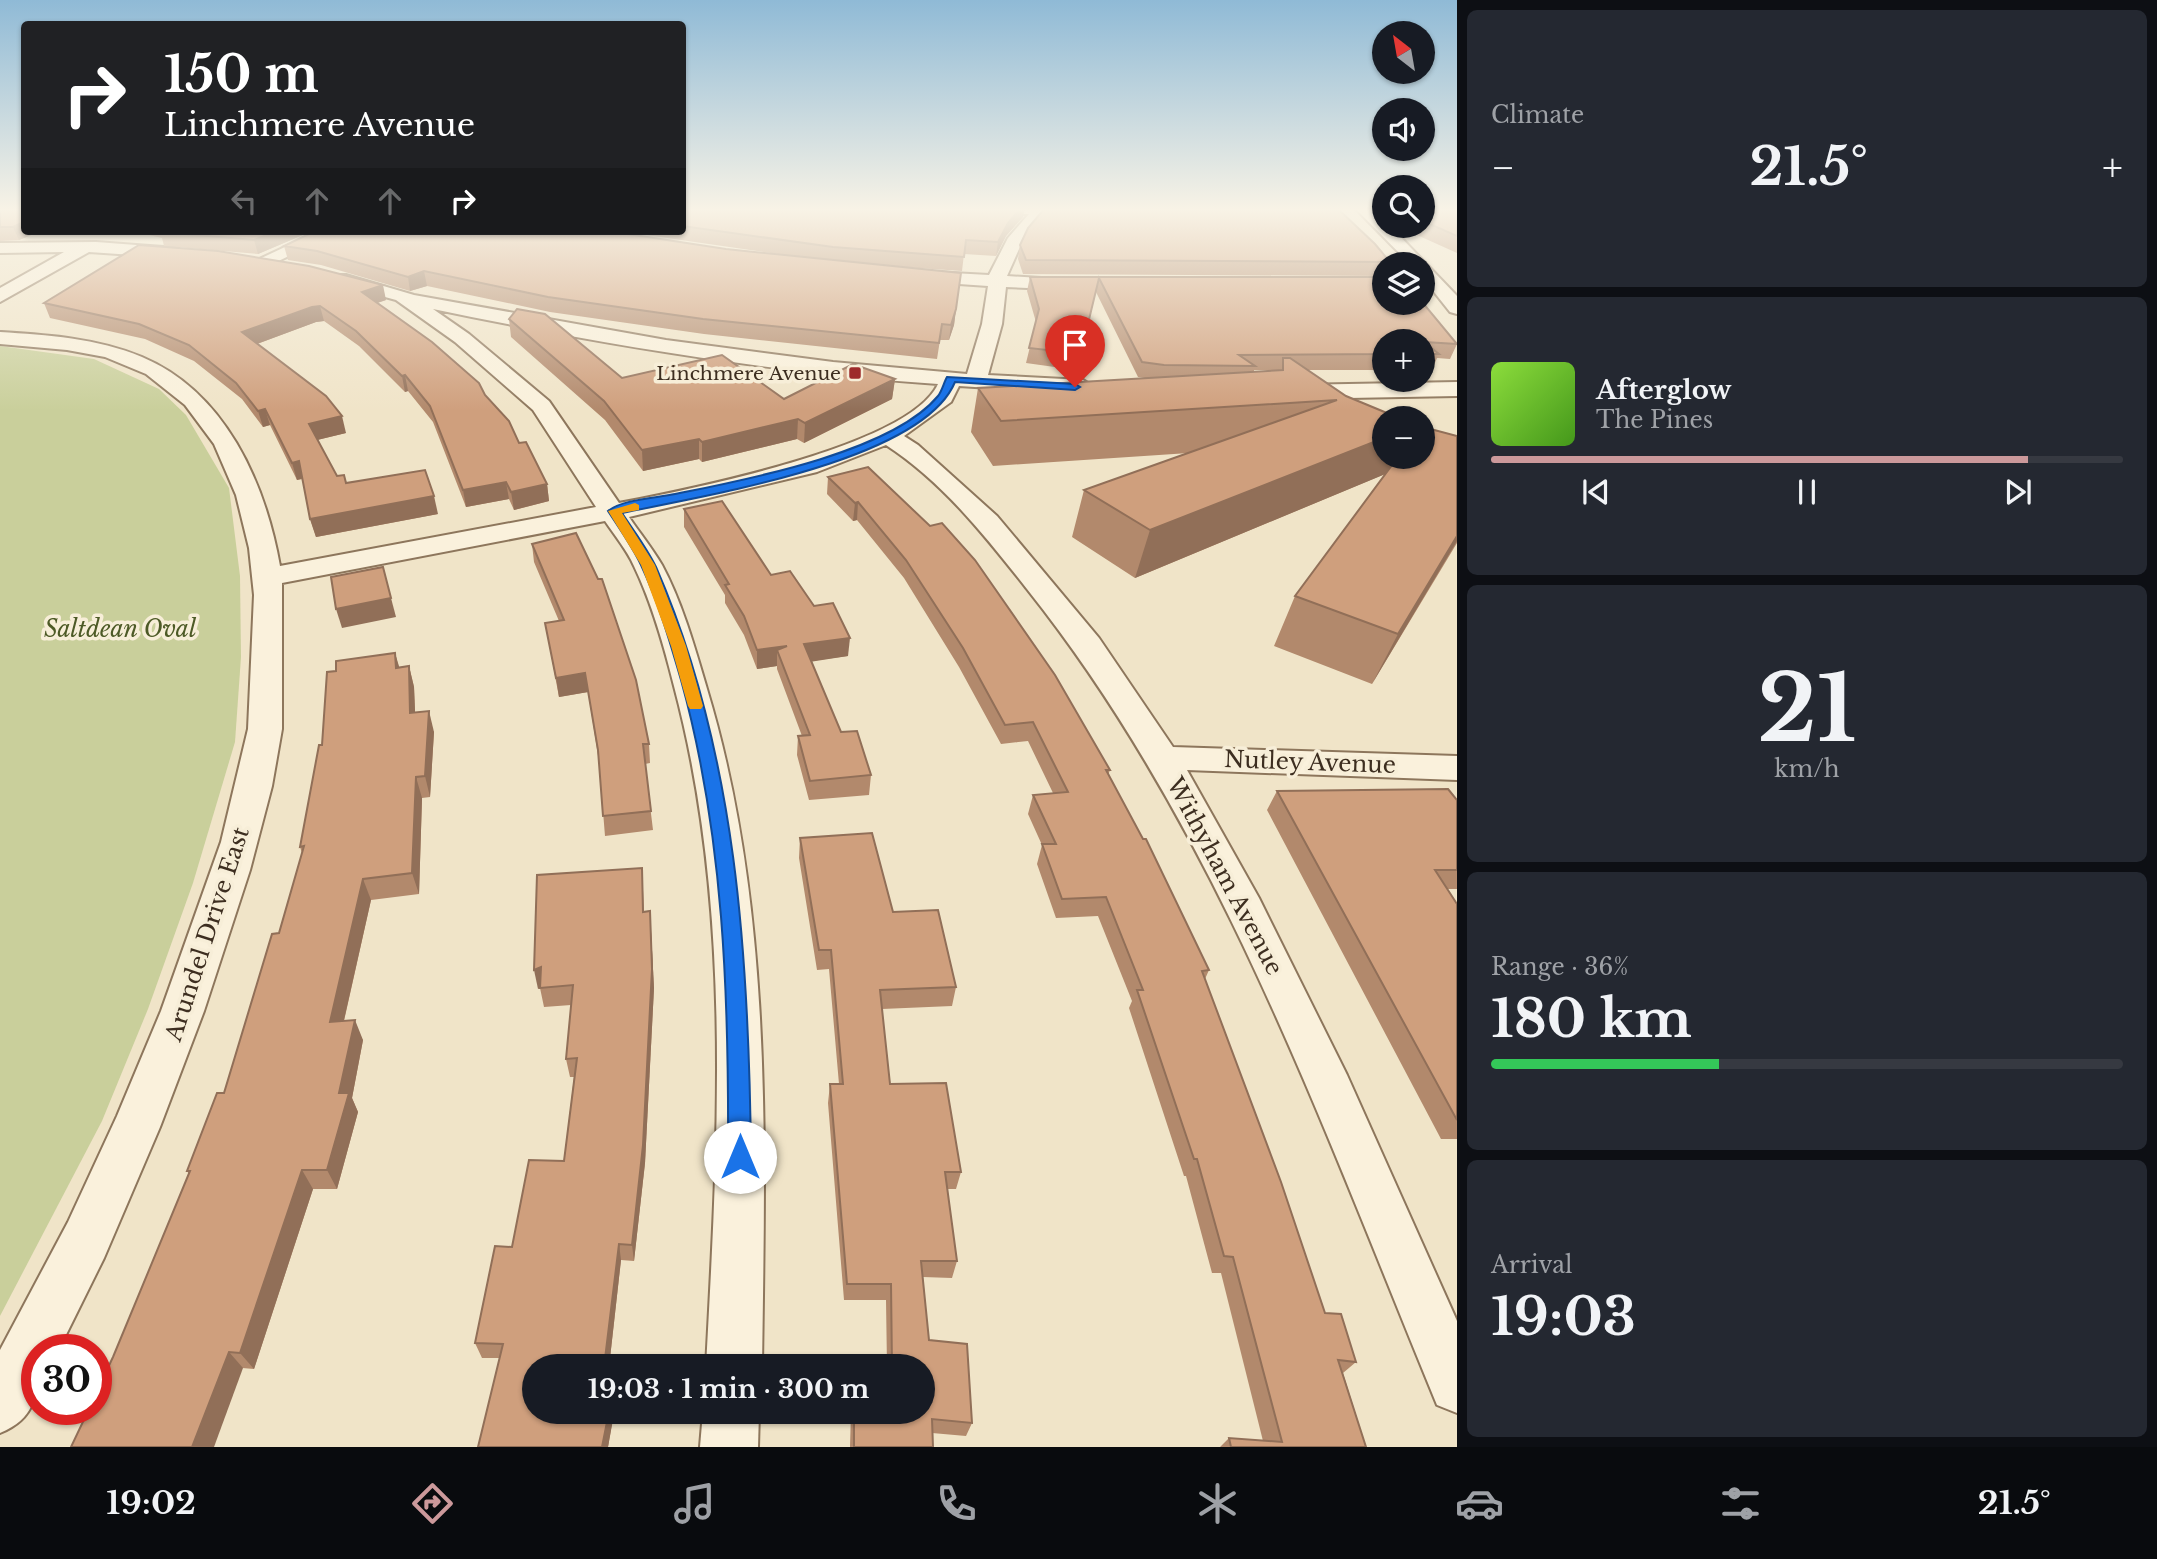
<!DOCTYPE html>
<html lang="en">
<head>
<meta charset="utf-8">
<style>
	:root { --surface:#171b24; --page:#242831; --text:#f1f3f6; --muted:#9ea1a6; --line:#363941; --accent:#cc999b }
	body { margin:0; font-family:"Libre Baskerville",serif; background:var(--page); color:var(--text); height:100vh; display:flex; flex-direction:column; font-size:26px; white-space:nowrap }
	* { box-sizing:border-box; margin:0 }
	p { font-size:23px; color:var(--muted) }
	.icon { flex:none; width:38px; height:38px; fill:none; stroke:currentColor; stroke-width:2; stroke-linecap:round; stroke-linejoin:round }
	.map { position:relative; flex:1; overflow:hidden }
	.side { display:flex; flex-direction:column; gap:10px; padding:10px; background:#0d0f14; width:700px }
	.side>* { flex:none }
	.top-card { position:absolute; left:21px; top:21px; width:665px; height:214px; border-radius:7px; box-shadow:0 2px 5px #0004; background:#202124; color:#fff; overflow:hidden }
	.needle { width:46px; rotate:329deg }
	.fabs { position:absolute; left:1372px; top:21px; display:grid; gap:14px }
	.fabs a { display:grid; place-items:center; width:63px; height:63px; border-radius:50%; background:var(--surface); box-shadow:0 2px 5px #0004; font-size:35px }
	.speed { position:absolute; left:21px; top:1334px; display:flex; gap:14px; font-size:35px; font-weight:700; text-align:center }
	.speed>* { display:grid; place-content:center; width:91px; height:91px; border-radius:50%; background:var(--surface); box-shadow:0 2px 5px #0004; line-height:1 }
	.speed .limit { border:10px solid #d22; background:#fff; color:#111 }
	.pin { position:absolute; display:grid; place-items:center; width:60px; height:60px; color:#fff; margin:-72px -30px; border-radius:50% 50% 50% 0; rotate:-45deg; box-shadow:0 0 7px #0007 }
	.pin .icon { rotate:45deg }
	.me { position:absolute; width:77px; margin:-38px; rotate:0deg; stroke-linejoin:round; filter:drop-shadow(0 0 5px #0008) }
	.turn { display:flex; align-items:center; gap:24px; height:147px; padding:0 28px; font-size:32px }
	.turn .icon { width:91px; height:91px; stroke-width:2.5 }
	.turn b { display:block; font-size:49px; line-height:60px }
	.lanes { display:flex; align-items:center; height:66px; padding:0 28px; background:#0003; justify-content:center; gap:35px; direction:ltr }
	.lanes .off { opacity:.35 }
	.big { font-size:52px; font-weight:800; line-height:1.1 }
	.side .card { flex:1; display:flex; flex-direction:column; justify-content:center; gap:10px; min-width:0; padding:0 24px; border-radius:10px; background:var(--page) }
	.side .dial { align-items:center; gap:0 }
	.dial b { font-size:91px; line-height:1 }
	.song { display:flex; align-items:center; gap:21px }
	.cover { width:84px; height:84px; border-radius:10px; background:linear-gradient(135deg,hsl(90 70% 55%),hsl(100 70% 35%)) }
	.played { height:7px; border-radius:4px; background:linear-gradient(90deg,var(--accent) 85%,var(--line) 85%) }
	.keys { display:flex; justify-content:space-around; direction:ltr }
	.heat { display:flex; justify-content:space-between; align-items:center; font-size:38px; direction:ltr }
	.charge { height:10px; border-radius:5px; background:linear-gradient(90deg,#34c759 36%,var(--line) 0) }
	.trip { position:absolute; left:522px; top:1354px; width:413px; height:70px; border-radius:35px; background:var(--surface); box-shadow:0 2px 5px #0004; font-weight:800; line-height:70px; text-align:center }
	.tab-bar { display:flex; height:112px; justify-content:space-around; align-items:center; background:#090b0e; color:var(--muted) }
	.tab-bar .icon { width:49px; height:49px }
	.tab-bar .selected { color:var(--accent) }
	.tab-bar b { font-size:32px; color:var(--text) }
	main { display:flex; flex:1; min-height:0 }
	.map>svg:first-child { display:block }
</style>
</head>
<body>
<main>
<div class="map">
<svg width="1457" height="1447" viewBox="0 0 1457 1447">
	<rect width="100%" height="100%" fill="#f0e4c8"/>
	<polygon fill="#c9cf9b" points="0,346 94,359 159,389 186,415 229,488 240,576 241,657 235,742 193,883 148,1009 102,1121 0,1316"/>
	<g fill="none" stroke-linecap="round" stroke-linejoin="round">
		<g stroke="#8d765c" stroke-width="4">
			<g id="street">
				<path d="M 975,208 L 1093,208 L 1097,212 L 1089,217 L 1045,215 L 1023,240 L 1007,276 L 1075,280 L 1084,285 L 1075,290 L 1006,287 L 1002,324 L 988,375 L 1083,380 L 1094,387 L 1083,394 L 959,386 L 951,402 L 904,436 L 918,445 L 997,516 L 1099,638 L 1173,747 L 1457,756 L 1457,780 L 1187,770 L 1259,898 L 1347,1075 L 1457,1321 L 1457,1413 L 1437,1405 C 1321,1124 1218,829 1027,589 C 986,537 942,481 886,445 L 817,472 L 629,517 C 639,532 652,548 662,565 C 682,602 695,648 707,689 C 773,907 765,1141 762,1367 L 706,1367 C 718,1141 733,907 674,686 C 664,646 652,603 634,566 C 627,550 615,536 605,521 L 282,583 L 282,729 L 272,786 L 250,870 L 204,1011 L 160,1127 L 104,1258 L 59,1349 L 37,1349 C 37,1388 41,1416 0,1433 L 0,1350 L 68,1222 L 117,1116 L 161,1011 L 221,842 L 248,729 L 254,595 L 249,548 L 236,495 L 214,444 L 185,405 L 146,374 L 105,357 L 67,350 L 0,344 L 0,332 C 47,335 97,338 142,357 C 225,392 265,482 280,566 L 596,507 L 533,410 L 455,342 L 396,300 L 334,283 L 331,279 L 334,275 L 346,275 L 414,295 L 666,340 L 833,362 L 967,374 L 982,324 L 988,286 L 915,281 L 906,276 L 915,271 L 989,275 L 1008,238 L 1029,214 L 983,213 ZM 433,309 C 600,344 768,372 938,384 C 909,447 686,490 619,503 L 549,401 L 469,334 Z"/>
				<polygon points="1355,208 1372,208 1384,220 1384,226 1390,226 1457,296 1457,314 1450,312 1423,278 1423,264 1410,264"/>
				<polygon points="319,231 341,231 268,266 256,266 253,262"/>
				<polygon points="96,242 177,248 186,253 177,258 89,252 0,302 0,288 64,252 0,253 0,243"/>
				<polygon points="1457,382 1457,396 1294,399 1283,392 1294,385"/>
				<polygon points="703,1412 759,1412 758,1447 700,1447"/>
			</g>
		</g>
		<use href="#street" fill="#faf1dc" fill-rule="evenodd"/>
	</g>
	<g fill="#b2896c" fill-rule="evenodd">
		<polygon points="0,208 24,231 41,231 19,240 0,241"/>
		<polygon points="682,208 1023,217 1006,236 996,256 964,254 962,271 889,266 961,273 954,325 949,340 940,340 937,359 704,334 550,312 427,286 410,291 321,265 288,260 284,246 726,249 792,256 619,231 682,231"/>
		<polygon points="1376,208 1384,208 1384,218"/>
		<polygon points="1423,208 1457,208 1457,253 1397,226 1423,226"/>
		<polygon points="147,231 312,231 258,254 164,246 162,238 149,235"/>
		<polygon points="1020,245 1390,262 1389,264 1384,264 1384,276 1023,274 1018,259"/>
		<path d="M 1030,277 L 1384,277 L 1457,344 L 1450,359 L 1437,358 L 1432,370 L 1423,370 L 1423,341 L 1384,341 L 1384,370 L 1308,370 L 1384,457 L 1457,436 L 1457,543 L 1372,684 L 1274,646 L 1295,596 L 1385,474 L 1135,578 L 1072,537 L 1084,490 L 1189,453 L 993,466 L 971,432 L 978,388 L 1145,378 L 1138,377 L 1096,292 L 1081,352 L 1077,351 L 1069,369 L 1026,363 L 1036,322 L 1027,291 ZM 1254,370 L 1279,370 L 1254,372 Z"/>
		<polygon points="386,300 377,303 485,395 547,484 549,501 514,510 509,499 466,507 433,422 408,391 405,392 359,346 324,321 316,322 257,344 346,433 317,440 337,476 346,483 438,514 316,537 310,519 303,479 297,480 270,425 263,427 242,399 194,361 145,339 50,318 44,303"/>
		<polygon points="509,319 622,378 784,399 895,379 892,399 804,443 797,439 702,462 699,459 643,471 605,420 511,337"/>
		<polygon points="868,467 1110,770 1108,775 1209,970 1205,979 1325,1313 1356,1362 1343,1373 1366,1447 1220,1447 1229,1438 1263,1441 1221,1273 1212,1273 1186,1176 1184,1176 1129,1008 1132,1001 1098,916 1056,918 1037,864 1042,845 1028,814 1033,795 1053,793 1028,741 1001,744 959,667 904,578 857,520 853,521 827,494 828,477"/>
		<polygon points="684,509 771,575 848,656 811,661 841,732 871,775 869,795 809,800 797,755 798,736 802,736 777,669 777,666 757,669 744,635 725,603 725,595 684,527"/>
		<polygon points="532,544 649,744 650,763 645,764 653,830 605,836 599,762 588,692 559,697 545,623 559,621 534,562"/>
		<polygon points="395,653 399,668 409,666 414,687 415,712 434,732 430,797 422,798 419,894 371,900 344,1021 363,1040 352,1098 358,1112 337,1189 313,1189 254,1369 113,1357 189,1174 187,1171 224,1093 279,933 302,853 300,847 322,745 336,671"/>
		<polygon points="1277,791 1457,800 1457,889 1447,889 1457,904 1457,1139 1441,1139 1267,810"/>
		<polygon points="800,838 893,912 956,987 952,1006 882,1009 890,1084 961,1172 956,1189 947,1189 957,1261 952,1278 923,1277 929,1340 972,1423 966,1436 932,1433 933,1447 850,1447 851,1412 922,1412 922,1367 887,1367 886,1300 844,1300 828,1103 830,1084 839,1084 829,969 817,970 799,858"/>
		<polygon points="642,868 644,912 651,931 654,988 645,1163 634,1261 621,1260 609,1367 534,1367 534,1412 614,1412 608,1447 478,1447 500,1358 482,1358 475,1343 512,1247 564,1161 574,1077 570,1077 566,1059 571,1005 544,1007 540,988 538,989"/>
	</g>
	<g fill="#916f58">
		<polygon points="1021,208 1025,208 1023,217 1006,236 996,256 998,242 1008,223"/>
		<polygon points="24,222 24,231 41,231 19,240 13,227"/>
		<polygon points="276,231 312,231 258,254 254,240"/>
		<polygon points="424,271 427,286 410,291 408,277"/>
		<polygon points="383,285 386,300 365,307 362,292"/>
		<polygon points="320,306 324,321 316,322 246,348 242,332 312,307"/>
		<polygon points="956,309 954,325 949,340 951,325"/>
		<polygon points="1080,336 1077,351 1069,369 1073,353"/>
		<polygon points="405,375 408,391 405,392 402,376"/>
		<polygon points="895,379 892,399 804,443 805,423"/>
		<polygon points="265,409 270,425 263,427 258,411"/>
		<polygon points="342,416 346,433 313,441 309,424"/>
		<polygon points="798,419 797,439 702,462 702,442"/>
		<polygon points="1384,438 1384,457 1401,457 1395,470 1135,578 1150,530"/>
		<polygon points="699,439 699,459 643,471 642,450"/>
		<polygon points="299,461 304,478 297,480 292,463"/>
		<polygon points="506,482 509,499 466,507 463,490"/>
		<polygon points="547,484 549,501 514,510 511,492"/>
		<polygon points="434,496 438,514 316,537 310,519"/>
		<polygon points="858,502 857,520 853,521 855,503"/>
		<polygon points="1457,536 1457,541 1372,684 1398,634"/>
		<polygon points="391,598 396,617 342,628 336,609"/>
		<polygon points="850,638 848,656 803,663 804,644"/>
		<polygon points="787,646 777,650 777,666 757,669 757,650"/>
		<polygon points="395,653 401,673 396,668"/>
		<polygon points="409,666 414,687 416,734 410,713"/>
		<polygon points="585,673 588,692 559,697 556,678"/>
		<polygon points="429,711 434,732 430,797 425,776"/>
		<polygon points="416,777 422,798 419,894 412,873"/>
		<polygon points="363,879 371,900 339,1042 330,1022"/>
		<polygon points="650,911 654,988 645,1163 634,1261 632,1245"/>
		<polygon points="541,967 545,986 538,989 534,970"/>
		<polygon points="355,1020 363,1040 352,1098 358,1112 337,1189 327,1170 339,1093"/>
		<polygon points="302,1170 313,1189 254,1369 240,1353"/>
		<polygon points="619,1244 621,1260 609,1367 604,1367"/>
		<polygon points="229,1352 243,1368 214,1447 192,1447"/>
		<polygon points="609,1412 614,1412 614,1414 608,1447 602,1447"/>
	</g>
	<g fill="#cf9f7d" stroke="#916f58" stroke-width="2">
		<polygon points="0,208 24,208 24,222 13,227 0,227"/>
		<polygon points="682,208 1021,208 1008,223 998,242 966,240 964,257 833,247 682,226"/>
		<polygon points="1045,208 1337,208 1375,244 1390,262 1026,260 1020,245 1028,228"/>
		<polygon points="1423,208 1457,208 1457,236 1423,221"/>
		<polygon points="161,231 276,231 254,240 160,232"/>
		<polygon points="315,231 608,231 726,249 961,273 956,309 951,325 942,324 939,343 703,319 548,297 424,271 408,277 317,251 284,246"/>
		<polygon points="139,245 218,251 309,266 383,285 362,292 432,342 479,383 485,395 509,421 519,443 526,442 547,484 511,492 506,482 463,490 430,406 405,375 402,376 356,331 320,306 312,307 242,332 326,396 342,416 309,424 337,476 344,475 346,483 425,470 434,496 310,519 299,461 292,463 265,409 258,411 236,383 189,345 139,324 44,303"/>
		<polygon points="1030,277 1384,277 1384,303 1423,303 1457,344 1424,342 1439,354 1423,354 1423,341 1384,341 1384,354 1239,355 1255,366 1164,365 1142,362 1099,278 1085,336 1080,336 1073,353 1029,348 1039,309"/>
		<polygon points="517,309 545,314 622,378 722,355 784,399 853,364 895,379 805,423 798,419 702,442 699,439 642,450 604,401 509,319"/>
		<polygon points="1283,358 1290,358 1346,396 1399,418 1384,418 1384,438 1150,530 1084,490 1337,400 1001,421 978,388 1283,370"/>
		<polygon points="1423,427 1457,436 1457,536 1398,634 1295,596 1398,457 1423,457"/>
		<polygon points="868,467 930,526 942,523 975,560 1055,675 1110,770 1106,770 1143,839 1146,839 1209,970 1202,971 1281,1182 1325,1313 1341,1314 1356,1362 1338,1360 1366,1447 1231,1447 1229,1438 1282,1442 1233,1257 1224,1256 1197,1159 1194,1159 1137,990 1143,990 1106,897 1062,899 1042,844 1056,844 1033,795 1068,792 1033,722 1005,725 963,648 906,560 858,502 855,503 828,477"/>
		<polygon points="722,501 771,575 790,571 814,606 833,603 850,638 804,644 841,732 857,731 871,775 810,781 798,736 810,735 777,650 787,646 757,650 744,616 725,585 729,584 684,509"/>
		<polygon points="576,533 598,579 602,579 636,680 649,744 643,744 651,811 603,816 598,750 585,673 556,678 545,623 564,620 532,544"/>
		<polygon points="383,567 391,598 336,609 331,577"/>
		<polygon points="395,653 396,668 409,666 410,713 429,711 425,776 416,777 412,873 363,879 330,1022 355,1020 339,1093 349,1093 327,1170 302,1170 240,1353 229,1352 192,1447 71,1447 89,1409 96,1409 96,1393 113,1357 190,1171 187,1171 217,1093 224,1093 272,934 279,933 304,846 300,847 319,745 322,745 327,672 336,671 336,661"/>
		<polygon points="1448,789 1457,800 1457,870 1435,870 1457,904 1457,1120 1277,791"/>
		<polygon points="872,833 893,912 938,910 956,987 880,990 890,1084 946,1083 961,1172 945,1172 957,1261 921,1261 929,1340 967,1344 972,1423 932,1419 933,1447 854,1447 854,1412 922,1412 922,1367 892,1367 891,1284 847,1284 830,1084 843,1084 831,950 819,950 800,838"/>
		<polygon points="642,868 643,912 650,911 652,969 643,1145 632,1245 619,1244 604,1367 534,1367 534,1412 609,1412 602,1447 478,1447 503,1344 475,1343 495,1246 512,1247 529,1160 564,1161 577,1058 566,1059 573,985 540,988 541,967 534,970 537,875"/>
	</g>
	<linearGradient id="sky" x2="0" y2="1"><stop stop-color="#8fbad6"/><stop offset="0.51" stop-color="#f8f3e6"/><stop offset="1" stop-color="#f8f3e6" stop-opacity="0"/></linearGradient>
	<rect width="1457" height="411" fill="url(#sky)"/>
	<path fill="#1a73e8" stroke="#114b97" stroke-width="2" d="M 947,377 L 1075,384 L 1080,387 L 1075,390 L 955,382 C 922,462 701,496 622,513 C 633,530 647,548 656,567 C 737,753 749,958 751,1157 L 748,1165 L 740,1169 L 732,1165 L 728,1157 C 729,997 724,835 681,680 C 670,642 658,601 641,565 C 632,546 619,528 608,511 C 623,499 657,498 675,494 C 745,480 892,452 938,396 C 942,391 944,382 947,377 Z"/>
	<polygon fill="#f59e0b" points="635,503 639,505 639,510 622,513 655,565 686,646 703,706 701,709 690,709 688,706 671,646 641,565 608,511"/>
	<rect fill="#9e2a2b" stroke="#f7eed8" stroke-width="2.5" x="848" y="366" width="14" height="14" rx="3.5"/>
	<g text-anchor="middle" dominant-baseline="central" stroke-width="7" stroke-linejoin="round" paint-order="stroke">
		<g font-size="19" fill="#3d2e20" stroke="#f7eed8" text-anchor="end">
			<text x="841" y="373">Linchmere Avenue</text>
		</g>
		<g font-size="23" font-style="italic" fill="#4d5a26" stroke="#f7eed8">
			<text x="120" y="629">Saltdean Oval</text>
		</g>
		<g font-size="23" fill="#3d2e20" stroke="#f7eed8">
			<text transform="translate(1310 762) rotate(2)">Nutley Avenue</text>
			<text transform="translate(1225 876) rotate(62)">Withyham Avenue</text>
			<text transform="translate(207 934) rotate(-72)">Arundel Drive East</text>
		</g>
	</g>
</svg>
<div class="fabs">
<a><svg class="needle" viewBox="-14 -14 28 28"><path d="M0-13l5 13h-10z" fill="#e53935"/><path d="M0 13l5-13h-10z" fill="#9ea1a6"/></svg></a>
<a><svg class="icon" aria-label="sound" viewBox="0 0 24 24"><path d="M4 9h4l5-4v14l-5-4H4zM17 9q2 3 0 6"/></svg></a>
<a><svg class="icon" aria-label="search" viewBox="0 0 24 24"><circle cx="10" cy="10" r="6"/><path d="M15 15l6 6"/></svg></a>
<a><svg class="icon" aria-label="layers" viewBox="0 0 24 24"><path d="M12 4l9 5-9 5-9-5zM3 14l9 5 9-5"/></svg></a>
<a>+</a>
<a>−</a>
</div>
<div class="speed"><div class="limit">30</div></div>
<div class="pin" style="left:1075px;top:387px;background:#d93025"><svg class="icon" aria-label="arrive" viewBox="0 0 24 24"><path d="M6 21V4h12l-3 4 3 4H6"/></svg></div>
<svg class="me" style="left:740px;top:1157px" viewBox="-20 -20 40 40"><circle r="19" fill="#fff"/><path d="M0-13L10 11 0 6-10 11z" fill="#1a73e8"/></svg>
<div class="trip">19:03 · 1 min · 300 m</div>
<div class="top-card">
<div class="turn"><svg class="icon" aria-label="right" viewBox="0 0 24 24"><path d="M7 20v-9h11M14 6l5 5-5 5"/></svg><div><b>150 m</b>Linchmere Avenue</div></div>
<div class="lanes"><svg class="icon off" aria-label="left" viewBox="0 0 24 24"><path d="M17 20v-9H6M10 6l-5 5 5 5"/></svg><svg class="icon off" aria-label="ahead" viewBox="0 0 24 24"><path d="M12 20V5M6 11l6-6 6 6"/></svg><svg class="icon off" aria-label="ahead" viewBox="0 0 24 24"><path d="M12 20V5M6 11l6-6 6 6"/></svg><svg class="icon" aria-label="right" viewBox="0 0 24 24"><path d="M7 20v-9h11M14 6l5 5-5 5"/></svg></div>
</div>
</div>
<section class="side">
<div class="card"><p>Climate</p>
<div class="heat"><a>−</a><b class="big">21.5°</b><a>+</a></div>
</div>
<div class="card">
<div class="song"><i class="cover"></i><div><b>Afterglow</b><p>The Pines</p></div></div>
<div class="played"></div>
<div class="keys"><svg class="icon" aria-label="previous" viewBox="0 0 24 24"><path d="M18 5L8 12l10 7zM5 5v14"/></svg><svg class="icon" aria-label="pause" viewBox="0 0 24 24"><path d="M8 5v14M16 5v14"/></svg><svg class="icon" aria-label="next" viewBox="0 0 24 24"><path d="M6 5l10 7-10 7zM19 5v14"/></svg></div>
</div>
<div class="card dial"><b>21</b><p>km/h</p></div>
<div class="card"><p>Range · 36%</p><b class="big">180 km</b><div class="charge"></div></div>
<div class="card"><p>Arrival</p><b class="big">19:03</b></div>
</section>
</main>
<nav class="tab-bar">
<b>19:02</b>
<svg class="icon selected" aria-label="directions" viewBox="0 0 24 24"><path d="M12 3l9 9-9 9-9-9zM9 14v-3h6M13 9l2 2-2 2"/></svg>
<svg class="icon" aria-label="music" viewBox="0 0 24 24"><path d="M9 18V5l10-2v13"/><circle cx="6" cy="18" r="3"/><circle cx="16" cy="16" r="3"/></svg>
<svg class="icon" aria-label="phone" viewBox="0 0 24 24"><path d="M5 4h4l2 5-3 2q2 4 5 5l2-3 5 2v4C11 20 4 13 5 4z"/></svg>
<svg class="icon" aria-label="climate" viewBox="0 0 24 24"><path d="M12 3v18M4 7l16 10M4 17L20 7"/></svg>
<svg class="icon" aria-label="car" viewBox="0 0 24 24"><path d="M5 17H2v-5l4-1 3-4h7l3 4 3 1v5h-3M9 17h6M6 11h13"/><circle cx="7" cy="17" r="2"/><circle cx="17" cy="17" r="2"/></svg>
<svg class="icon" aria-label="filters" viewBox="0 0 24 24"><path d="M4 7h16M4 17h16"/><circle cx="9" cy="7" r="2"/><circle cx="15" cy="17" r="2"/></svg>
<b>21.5°</b>
</nav>
</body>
</html>
